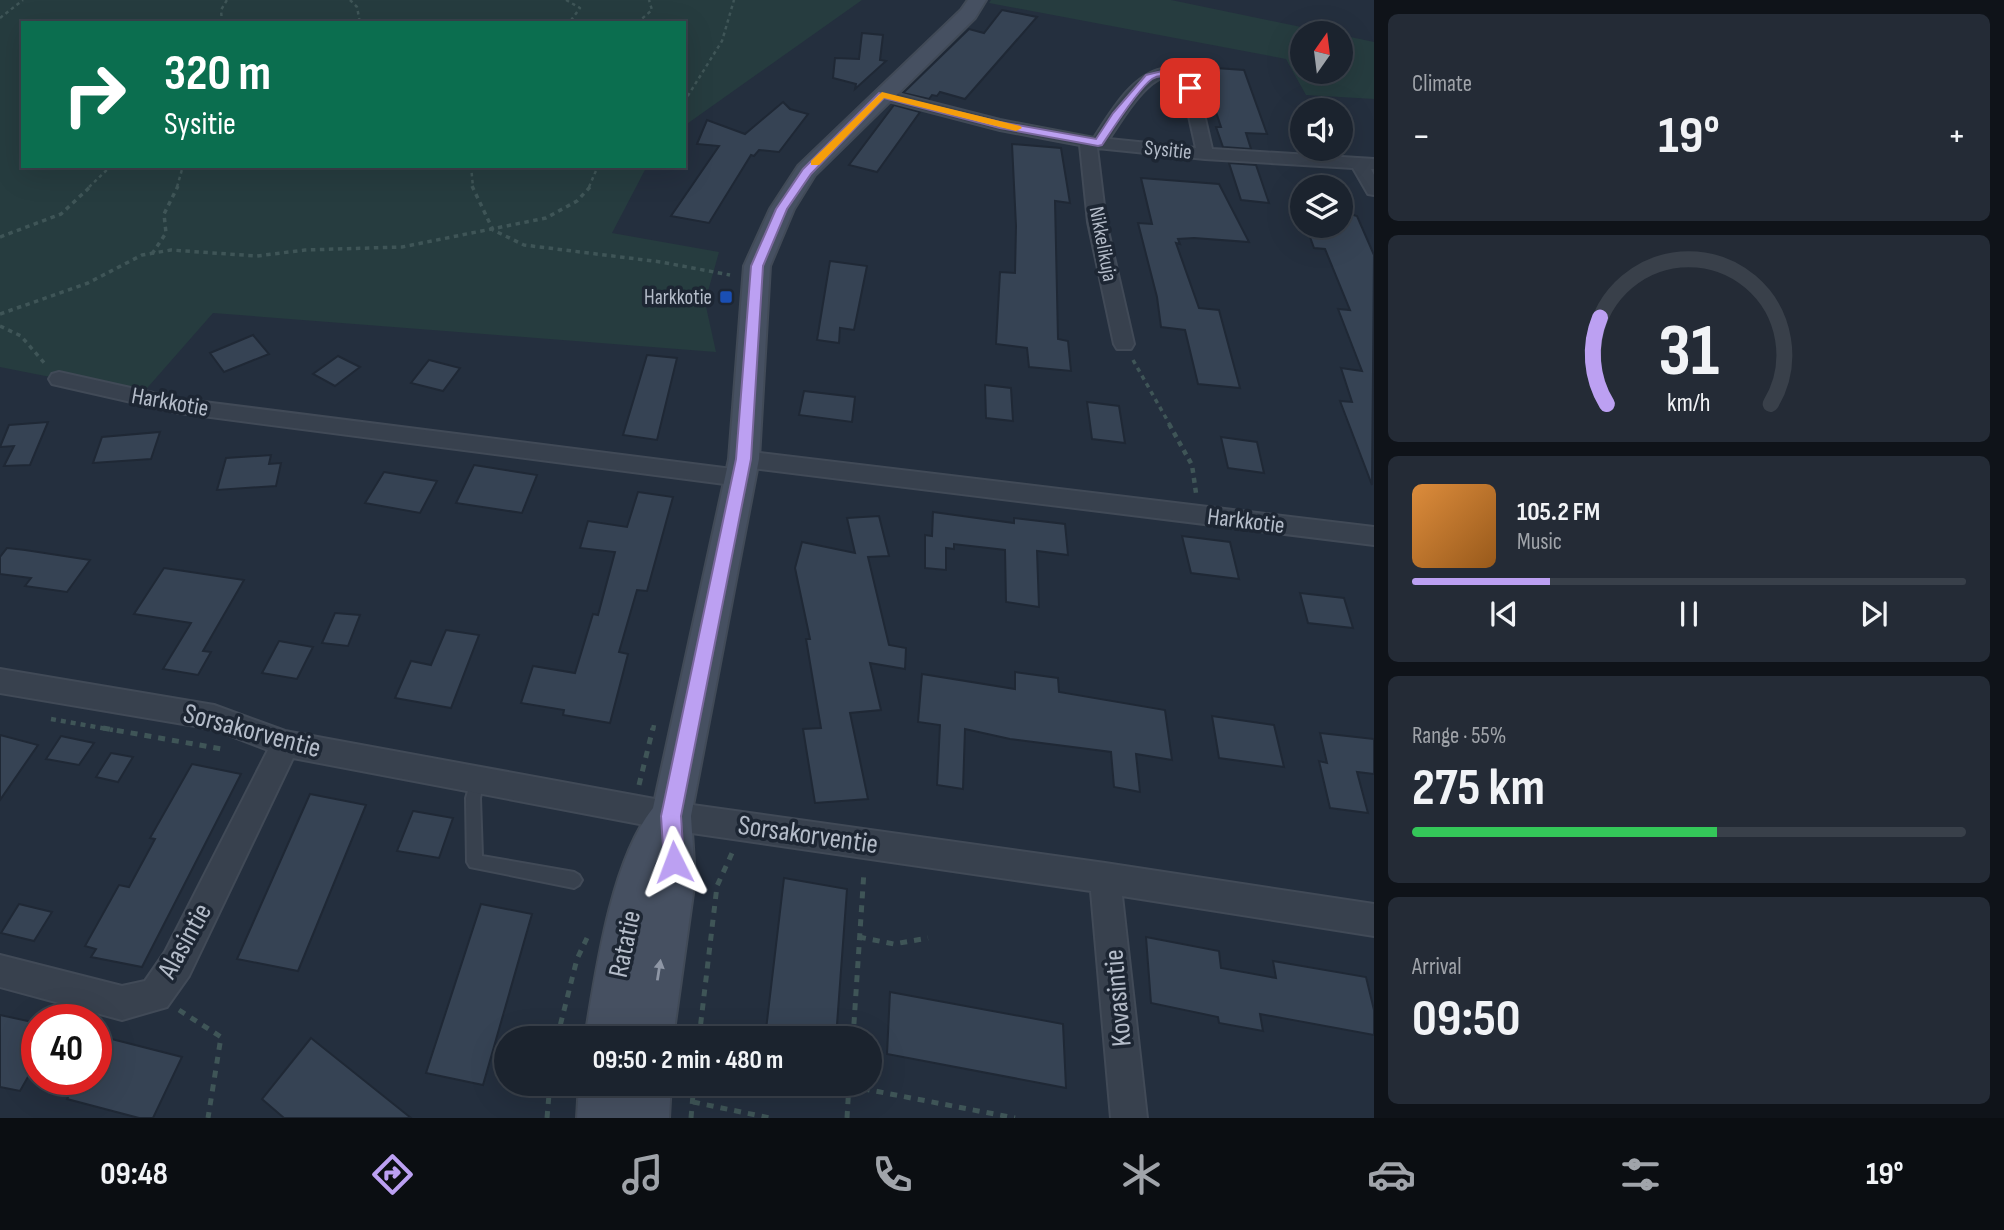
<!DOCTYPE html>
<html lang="en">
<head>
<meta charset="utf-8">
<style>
	:root { --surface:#1b232e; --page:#242b36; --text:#f1f3f6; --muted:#a0a4aa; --line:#39404a; --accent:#bca0f2 }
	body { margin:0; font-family:"Sofia Sans Condensed",sans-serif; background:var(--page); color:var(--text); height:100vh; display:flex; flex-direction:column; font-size:26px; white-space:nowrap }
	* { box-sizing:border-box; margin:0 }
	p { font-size:23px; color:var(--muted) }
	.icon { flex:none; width:38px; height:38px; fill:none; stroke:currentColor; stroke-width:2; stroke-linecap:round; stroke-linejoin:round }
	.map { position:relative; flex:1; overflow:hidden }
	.side { display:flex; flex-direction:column; gap:14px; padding:14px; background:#0f1319; width:630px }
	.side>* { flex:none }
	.guide { position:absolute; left:21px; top:21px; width:665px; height:147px; border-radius:0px; box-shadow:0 7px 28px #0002,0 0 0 2px var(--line); background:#0b6e4f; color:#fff; overflow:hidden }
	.needle { width:46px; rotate:14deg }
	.buttons { position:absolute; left:1290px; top:21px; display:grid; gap:14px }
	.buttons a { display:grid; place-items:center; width:63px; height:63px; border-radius:50%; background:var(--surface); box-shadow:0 7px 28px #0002,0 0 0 2px var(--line); font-size:35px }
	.speed { position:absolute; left:21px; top:1004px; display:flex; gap:14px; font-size:35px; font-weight:700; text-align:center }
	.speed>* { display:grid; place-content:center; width:91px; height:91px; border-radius:50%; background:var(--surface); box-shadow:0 7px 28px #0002,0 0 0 2px var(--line); line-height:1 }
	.speed .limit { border:10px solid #d22; background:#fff; color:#111 }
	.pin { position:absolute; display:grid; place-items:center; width:60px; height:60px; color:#fff; margin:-30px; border-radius:14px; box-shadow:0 4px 10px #0006 }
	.me { position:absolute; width:77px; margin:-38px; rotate:357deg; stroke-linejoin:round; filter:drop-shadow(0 0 5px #0008) }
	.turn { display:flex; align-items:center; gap:24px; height:147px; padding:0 28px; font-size:32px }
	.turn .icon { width:91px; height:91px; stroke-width:2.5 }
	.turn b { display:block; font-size:49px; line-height:60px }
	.big { font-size:52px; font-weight:700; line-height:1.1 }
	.side .widget { flex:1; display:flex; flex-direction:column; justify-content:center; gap:10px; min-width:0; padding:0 24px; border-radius:10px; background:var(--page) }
	.side .dial { align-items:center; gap:0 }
	.dial svg { height:182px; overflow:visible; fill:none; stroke:var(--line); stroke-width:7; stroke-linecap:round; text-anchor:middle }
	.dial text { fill:var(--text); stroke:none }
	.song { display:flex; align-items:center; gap:21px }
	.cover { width:84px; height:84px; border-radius:10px; background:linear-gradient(135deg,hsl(30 70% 55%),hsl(30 70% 35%)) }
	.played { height:7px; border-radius:4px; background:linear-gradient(90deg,var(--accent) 25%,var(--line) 25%) }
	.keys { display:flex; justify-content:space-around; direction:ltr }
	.heat { display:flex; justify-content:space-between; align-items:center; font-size:38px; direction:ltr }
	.charge { height:10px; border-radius:5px; background:linear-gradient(90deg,#34c759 55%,var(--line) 0) }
	.trip { position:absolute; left:494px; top:1026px; width:388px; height:70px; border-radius:35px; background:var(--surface); box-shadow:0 7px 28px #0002,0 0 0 2px var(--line); font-weight:700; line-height:70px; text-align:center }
	.tabs { display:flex; height:112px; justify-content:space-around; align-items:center; background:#0b0e12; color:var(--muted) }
	.tabs .icon { width:49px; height:49px }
	.tabs .selected { color:var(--accent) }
	.tabs b { font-size:32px; color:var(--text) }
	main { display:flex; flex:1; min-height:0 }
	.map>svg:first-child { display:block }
</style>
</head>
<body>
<main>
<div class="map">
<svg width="1374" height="1118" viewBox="0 0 1374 1118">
	<rect width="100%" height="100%" fill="#242f3e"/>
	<g fill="#263c3f">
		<polygon points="0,0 862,0 684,126 684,23 23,23 23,166 647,166 612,233 719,252 705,302 716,352 213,313 141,395 0,367"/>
		<polygon points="991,0 1171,0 1330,33 1302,33 1302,72 1340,72 1341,35 1374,42 1374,99 1306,95 1286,59 989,3"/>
	</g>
	<g fill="#364354" stroke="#1f2835" stroke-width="2">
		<polygon points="1002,10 1037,17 965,99 940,92 937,96 932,95 929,99 903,93 969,29 984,33"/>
		<polygon points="862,33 883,35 880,60 886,61 855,89 856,84 833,78 835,58 859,59"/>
		<polygon points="1201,67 1244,70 1267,134 1246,133 1251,149 1223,147 1216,127 1221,127"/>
		<polygon points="783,102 790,109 808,114 779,152 759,150 754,156 751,155 709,223 671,216 719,146 697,144 707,120 745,134"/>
		<polygon points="894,105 920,112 877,172 849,165"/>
		<polygon points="1012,144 1061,148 1070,203 1055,201 1058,339 1068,341 1071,371 1029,367 1027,348 996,344 1000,272 1015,273 1016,226"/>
		<polygon points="1229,163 1256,165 1269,203 1241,200"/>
		<polygon points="1141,178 1219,184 1249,242 1194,238 1178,239 1180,244 1176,243 1199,308 1219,310 1240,388 1198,384 1185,330 1161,327 1157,297 1138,223 1152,224"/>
		<polygon points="1340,205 1349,206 1353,215 1357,216 1374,255 1372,485 1340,401 1352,402 1341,368 1362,371 1338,309 1350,310 1325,249 1314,248 1306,226 1340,226"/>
		<polygon points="830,261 867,266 854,330 840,328 839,343 817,340"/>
		<polygon points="253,335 269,354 224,372 210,353"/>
		<polygon points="647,355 677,358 657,440 623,435"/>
		<polygon points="338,356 360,367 335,386 313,374"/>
		<polygon points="429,360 460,368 443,391 411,383"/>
		<polygon points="985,385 1011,388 1013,421 986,418"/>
		<polygon points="804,391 855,397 852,422 799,415"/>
		<polygon points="1087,402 1119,406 1125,443 1092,439"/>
		<polygon points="48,422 30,465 4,466 14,446 0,447 9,425"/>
		<polygon points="160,432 151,459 93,463 102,437"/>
		<polygon points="1221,437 1257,442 1264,473 1228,468"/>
		<polygon points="271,455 269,464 281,463 276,486 217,490 226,458"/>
		<polygon points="474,465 537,475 522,513 456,503"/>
		<polygon points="384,472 437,481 420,513 365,503"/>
		<polygon points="638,492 673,497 647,591 637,590 619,652 628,654 610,723 563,715 564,710 521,703 533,666 575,673 593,614 598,615 615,552 580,548 588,521 627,527"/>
		<polygon points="933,512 1014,523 1014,518 1065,524 1068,555 1037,551 1039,607 1006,602 1005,550 954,544 954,549 946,548 946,570 925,568 925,535 932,536"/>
		<polygon points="879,516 889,556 868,557 889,645 906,648 905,669 870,663 881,710 850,713 868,799 815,803 803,729 821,728 806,639 810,639 795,568 802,542 855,553 847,518"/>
		<polygon points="1182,536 1230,542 1239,579 1191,573"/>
		<polygon points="7,548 25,550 90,560 67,592 25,586 31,578 0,574 0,557"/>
		<polygon points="164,568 244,580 203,651 211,652 198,675 163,669 191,623 134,614"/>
		<polygon points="1300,593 1344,598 1353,628 1308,623"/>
		<polygon points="335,613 360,615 348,646 322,643"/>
		<polygon points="446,630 479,635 451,708 395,698 411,661 431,665"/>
		<polygon points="279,641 313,647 297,679 262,673"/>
		<polygon points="1015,672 1058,678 1059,692 1165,710 1172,760 1136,754 1140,792 1114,787 1111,752 1010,739 965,729 963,789 937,785 940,725 918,722 922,674 1015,689"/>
		<polygon points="1212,716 1274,725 1284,767 1219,758"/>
		<polygon points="1320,733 1374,739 1374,774 1357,772 1368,813 1330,808 1319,761 1327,763"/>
		<polygon points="0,735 38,745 0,800"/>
		<polygon points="61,736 94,743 79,765 46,759"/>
		<polygon points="111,753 133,757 118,782 96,777"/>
		<polygon points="192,764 241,774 142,967 91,957 96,949 85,946 119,885 129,887 155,839 150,838"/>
		<polygon points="310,794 366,805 298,971 237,959"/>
		<polygon points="413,811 453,818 439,858 397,851"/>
		<polygon points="784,878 847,889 836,1038 765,1038"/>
		<polygon points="19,904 52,912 34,941 1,933"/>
		<polygon points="481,904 532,914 483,1085 426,1073"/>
		<polygon points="1146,937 1219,951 1221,968 1276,978 1273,961 1366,977 1374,1010 1374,1035 1260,1014 1263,1031 1219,1023 1218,1017 1151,1003"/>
		<polygon points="890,992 1063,1024 1066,1088 887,1054"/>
		<polygon points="0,1015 37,1023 37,1061 20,1091 0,1087"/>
		<polygon points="96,1035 182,1057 153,1118 139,1118 67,1099 77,1080 96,1080"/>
		<polygon points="311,1038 411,1118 284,1118 262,1099"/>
	</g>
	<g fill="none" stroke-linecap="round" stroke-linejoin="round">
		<g stroke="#414a57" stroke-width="4">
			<polygon id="lane" points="477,775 482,777 484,782 480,798 482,856 574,872 579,875 582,880 579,885 574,888 470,867 467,862 466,798 472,777"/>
		</g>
		<g stroke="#414a57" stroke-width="4">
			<g id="street">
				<path d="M 1162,69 L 1185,75 L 1198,88 L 1212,149 L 1374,159 L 1374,169 L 1371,169 L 1374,175 L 1374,195 L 1368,194 L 1353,168 L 1205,159 L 1097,148 L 1106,222 L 1134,344 L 1131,349 L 1117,349 L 1114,344 L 1088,222 L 1080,145 L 1000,130 L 877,98 L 874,95 L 882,90 L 1000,120 L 1094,138 C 1111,112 1131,76 1162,69 ZM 1162,78 L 1175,81 L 1183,89 L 1196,148 L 1109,139 C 1120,122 1143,84 1162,78 Z"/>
				<polygon points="59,372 180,399 740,470 748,472 751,478 748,484 740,486 180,413 52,384 49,379 52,374"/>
				<polygon points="744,451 1374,527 1374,545 744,467 736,465 733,459 736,453"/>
				<polygon points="0,669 214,705 285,731 671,802 1105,863 1374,904 1374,936 1122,896 1147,1118 1111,1118 1091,891 671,830 293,758 189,976 167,1007 122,1020 0,987 0,955 122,986 145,981 165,952 268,750 213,729 0,693"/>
			</g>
		</g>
		<g stroke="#414a57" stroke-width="4">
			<g id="secondary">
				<path d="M 968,0 L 986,0 L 975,18 L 815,175 L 794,209 L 770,266 L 759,459 L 691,816 L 695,879 L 673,1038 L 585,1038 C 596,971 611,861 653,808 L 729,459 L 744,266 L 770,209 L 798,166 L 961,10 Z"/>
				<polygon points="579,1083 671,1083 669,1118 577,1118"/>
			</g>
		</g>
		<g stroke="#3f5557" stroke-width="2.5" stroke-dasharray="3.5 3.5" stroke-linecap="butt">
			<polyline points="350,0 357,7 360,23"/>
			<polyline points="566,0 580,8 569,23"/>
			<polyline points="0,18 23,0"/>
			<polyline points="222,23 221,10 227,0"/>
			<polyline points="637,23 652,10 649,0"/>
			<polyline points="684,102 722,41 734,0"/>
			<polyline points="471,166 473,187"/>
			<polyline points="89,187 111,166"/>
			<polyline points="177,187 183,166"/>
			<polyline points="589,187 598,166"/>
		</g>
		<g stroke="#3f5557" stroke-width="3.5" stroke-dasharray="4.5 4.5" stroke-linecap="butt">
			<polyline points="472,186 493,230 524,245 661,262 730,275"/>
			<polyline points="0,237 61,214 91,186"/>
			<polyline points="152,254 166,233 164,214 178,186"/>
			<polyline points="0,314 88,283 142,255 171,250 257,256 305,250 402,247 546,218 577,201 591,186"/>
			<polyline points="0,326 21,336 46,365"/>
			<polyline points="1133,360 1170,425"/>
		</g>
		<g stroke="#3f5557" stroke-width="4.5" stroke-dasharray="5 5" stroke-linecap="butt">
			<polyline points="1169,424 1192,465 1196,493"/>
			<polyline points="51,719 113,730"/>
			<polyline points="653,730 654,725"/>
		</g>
		<g stroke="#3f5557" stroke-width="5" stroke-dasharray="7 7" stroke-linecap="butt">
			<polyline points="103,728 222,749"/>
			<polyline points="639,785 653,728"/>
			<polyline points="859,937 894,944 928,938"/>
			<polyline points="179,1010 221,1037 208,1118"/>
			<polyline points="557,1038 577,959 587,938"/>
			<polyline points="699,1038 717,886 733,851"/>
			<polyline points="853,1038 864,871"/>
			<polyline points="849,1086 1015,1118"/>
			<polyline points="693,1102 770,1118"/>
			<polyline points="547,1118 550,1083"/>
			<polyline points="691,1118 694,1083"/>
			<polyline points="847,1118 849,1084"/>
		</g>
		<use href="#lane" fill="#38414e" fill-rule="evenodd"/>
		<use href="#street" fill="#38414e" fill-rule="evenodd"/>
		<use href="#secondary" fill="#465061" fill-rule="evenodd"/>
	</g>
	<defs><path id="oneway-solid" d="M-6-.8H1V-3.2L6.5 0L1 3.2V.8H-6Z" transform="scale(1.75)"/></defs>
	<use fill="#8e96a5" href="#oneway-solid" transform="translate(659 970) rotate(-81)"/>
	<path fill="#bca0f2" stroke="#7a689d" stroke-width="2" d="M 1162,71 L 1183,76 L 1195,88 L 1186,90 C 1178,82 1164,71 1152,79 C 1139,88 1112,130 1102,145 L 1098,146 L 1000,128 L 884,98 L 811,174 L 787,209 L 763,266 L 751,459 L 681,816 L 684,862 L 681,869 L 674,872 L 667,869 L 664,862 L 661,816 L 736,459 L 751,266 L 776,209 L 803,169 L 879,93 L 1000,122 L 1096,139 L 1113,113 L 1146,75 Z"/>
	<polygon fill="#f59e0b" points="882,92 1020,126 1022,128 1016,131 884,98 819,165 811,165 811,161"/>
	<rect fill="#1a4fb4" stroke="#1d2633" stroke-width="2.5" x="719" y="290" width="14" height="14" rx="3.5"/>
	<g text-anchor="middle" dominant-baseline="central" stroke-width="7" stroke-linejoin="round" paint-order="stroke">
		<g font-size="21" fill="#b4bcc9" stroke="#1d2633">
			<text transform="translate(1168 150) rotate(6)">Sysitie</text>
			<text transform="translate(1103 244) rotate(79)">Nikkelikuja</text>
		</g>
		<g font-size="21" fill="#b4bcc9" stroke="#1d2633" text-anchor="end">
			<text x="712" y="297">Harkkotie</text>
		</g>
		<g font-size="24" fill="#b4bcc9" stroke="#1d2633">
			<text transform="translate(170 402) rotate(10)">Harkkotie</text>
			<text transform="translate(1246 521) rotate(7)">Harkkotie</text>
		</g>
		<g font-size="28" fill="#b4bcc9" stroke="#1d2633">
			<text transform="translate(252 731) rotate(15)">Sorsakorventie</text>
			<text transform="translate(808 835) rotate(8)">Sorsakorventie</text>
			<text transform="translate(185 941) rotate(-61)">Alasintie</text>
			<text transform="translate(625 944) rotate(-78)">Ratatie</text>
			<text transform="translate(1118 998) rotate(-95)">Kovasintie</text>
		</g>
	</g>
</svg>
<div class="buttons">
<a><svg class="needle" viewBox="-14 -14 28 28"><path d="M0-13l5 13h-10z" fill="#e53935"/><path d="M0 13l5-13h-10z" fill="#a0a4aa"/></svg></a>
<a><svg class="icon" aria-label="sound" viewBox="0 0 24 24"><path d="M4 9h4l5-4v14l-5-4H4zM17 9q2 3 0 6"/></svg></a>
<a><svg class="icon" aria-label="layers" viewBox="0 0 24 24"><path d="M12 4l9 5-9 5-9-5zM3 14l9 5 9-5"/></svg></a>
</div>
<div class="speed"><div class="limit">40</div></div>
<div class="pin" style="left:1190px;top:88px;background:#d93025"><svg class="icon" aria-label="arrive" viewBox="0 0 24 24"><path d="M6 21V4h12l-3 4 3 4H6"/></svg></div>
<svg class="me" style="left:674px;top:862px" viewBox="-20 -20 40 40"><path d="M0-17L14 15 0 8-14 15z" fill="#bca0f2" stroke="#fff" stroke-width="4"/></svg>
<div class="trip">09:50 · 2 min · 480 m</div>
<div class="guide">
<div class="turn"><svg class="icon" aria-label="right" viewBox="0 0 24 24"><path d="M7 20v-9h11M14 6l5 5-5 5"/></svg><div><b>320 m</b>Sysitie</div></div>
</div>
</div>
<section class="side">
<div class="widget"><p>Climate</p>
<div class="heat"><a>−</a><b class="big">19°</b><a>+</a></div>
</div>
<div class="widget dial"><svg viewBox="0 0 100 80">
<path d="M14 69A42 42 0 1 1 86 69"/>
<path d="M14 69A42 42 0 0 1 11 31" stroke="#bca0f2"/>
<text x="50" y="56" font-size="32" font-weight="700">31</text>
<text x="50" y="72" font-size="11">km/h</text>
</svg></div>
<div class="widget">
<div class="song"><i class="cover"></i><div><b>105.2 FM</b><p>Music</p></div></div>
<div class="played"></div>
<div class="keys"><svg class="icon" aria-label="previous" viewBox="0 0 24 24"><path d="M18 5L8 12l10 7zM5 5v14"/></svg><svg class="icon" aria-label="pause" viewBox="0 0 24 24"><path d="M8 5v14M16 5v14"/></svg><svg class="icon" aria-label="next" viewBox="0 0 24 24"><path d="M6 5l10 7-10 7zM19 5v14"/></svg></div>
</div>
<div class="widget"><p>Range · 55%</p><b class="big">275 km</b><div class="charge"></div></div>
<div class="widget"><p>Arrival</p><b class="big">09:50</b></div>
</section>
</main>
<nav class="tabs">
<b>09:48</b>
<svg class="icon selected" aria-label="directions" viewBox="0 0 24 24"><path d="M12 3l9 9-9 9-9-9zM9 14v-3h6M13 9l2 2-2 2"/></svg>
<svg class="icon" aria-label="music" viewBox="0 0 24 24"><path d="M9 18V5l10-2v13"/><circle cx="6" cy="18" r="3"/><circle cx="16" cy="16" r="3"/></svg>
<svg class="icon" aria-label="phone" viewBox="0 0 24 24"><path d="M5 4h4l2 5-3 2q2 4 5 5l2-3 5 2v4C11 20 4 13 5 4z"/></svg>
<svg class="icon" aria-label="climate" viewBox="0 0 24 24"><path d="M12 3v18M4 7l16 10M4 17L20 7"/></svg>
<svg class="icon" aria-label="car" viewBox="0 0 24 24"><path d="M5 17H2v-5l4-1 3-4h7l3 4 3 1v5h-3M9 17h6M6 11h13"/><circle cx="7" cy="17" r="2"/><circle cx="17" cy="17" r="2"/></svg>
<svg class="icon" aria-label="filters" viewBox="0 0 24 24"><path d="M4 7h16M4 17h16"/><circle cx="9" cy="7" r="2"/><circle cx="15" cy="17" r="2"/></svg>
<b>19°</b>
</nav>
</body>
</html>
